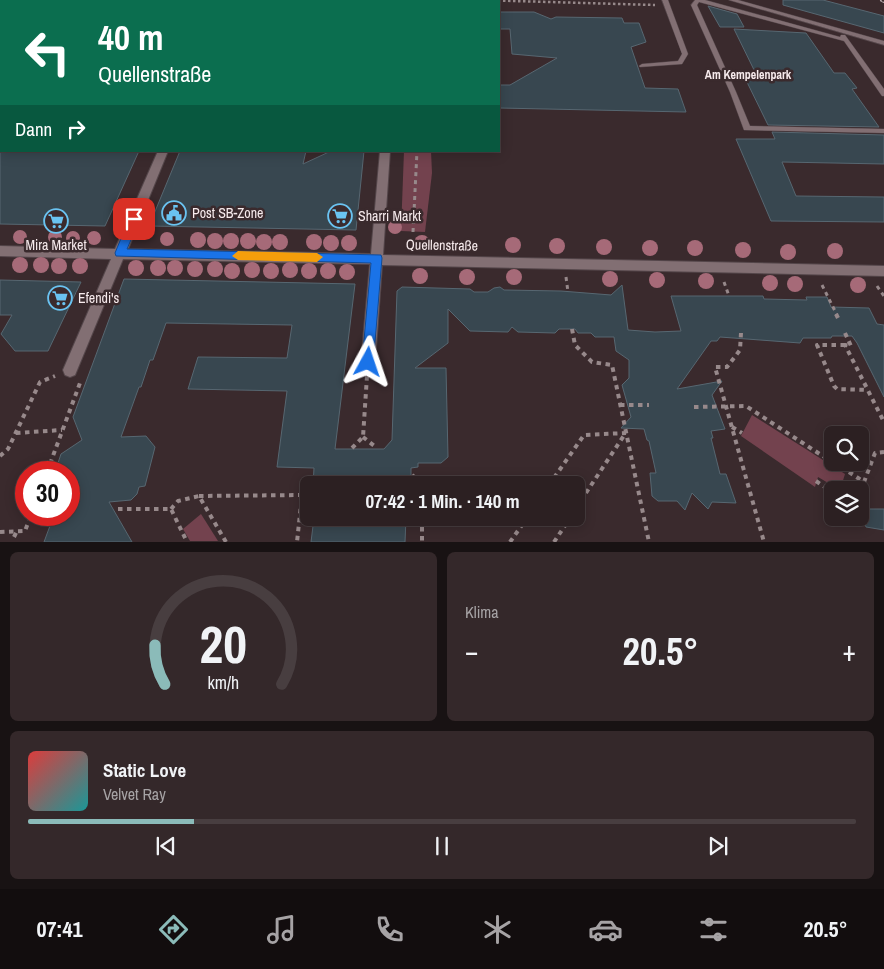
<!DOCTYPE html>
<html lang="de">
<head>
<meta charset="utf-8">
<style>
	:root { --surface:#2c2022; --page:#34282a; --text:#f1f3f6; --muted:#a6a3a5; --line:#483e40; --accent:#8bbbb9 }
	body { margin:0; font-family:"Archivo Narrow",sans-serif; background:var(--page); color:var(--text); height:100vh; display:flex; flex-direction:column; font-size:19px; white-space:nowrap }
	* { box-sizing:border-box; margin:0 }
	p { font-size:16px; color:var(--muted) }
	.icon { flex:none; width:28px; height:28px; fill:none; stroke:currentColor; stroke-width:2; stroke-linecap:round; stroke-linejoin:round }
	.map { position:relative; height:542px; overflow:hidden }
	.panel { display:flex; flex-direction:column; gap:10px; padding:10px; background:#181213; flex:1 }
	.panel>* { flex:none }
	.hud { position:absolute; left:0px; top:0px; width:500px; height:152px; box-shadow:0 2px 12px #0003,0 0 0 1px var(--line); background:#0b6e4f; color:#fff; overflow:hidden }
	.fabs { position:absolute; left:824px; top:426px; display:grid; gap:10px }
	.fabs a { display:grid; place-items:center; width:45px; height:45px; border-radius:8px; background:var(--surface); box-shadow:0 2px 12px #0003,0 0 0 1px var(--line); font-size:25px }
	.speed { position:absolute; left:15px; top:461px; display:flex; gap:10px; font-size:25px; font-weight:700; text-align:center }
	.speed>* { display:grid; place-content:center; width:65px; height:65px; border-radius:50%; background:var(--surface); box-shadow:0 2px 12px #0003,0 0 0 1px var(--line); line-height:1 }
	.speed .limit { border:8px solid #d22; background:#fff; color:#111 }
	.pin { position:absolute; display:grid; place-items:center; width:42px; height:42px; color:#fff; margin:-21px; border-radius:10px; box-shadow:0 2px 8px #0006 }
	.me { position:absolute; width:55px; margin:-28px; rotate:5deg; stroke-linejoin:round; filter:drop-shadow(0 0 4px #0008) }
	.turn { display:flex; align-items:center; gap:18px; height:105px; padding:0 15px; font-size:22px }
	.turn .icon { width:65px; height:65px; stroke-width:2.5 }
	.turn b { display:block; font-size:35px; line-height:42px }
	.then { display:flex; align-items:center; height:48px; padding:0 15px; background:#0003; gap:10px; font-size:19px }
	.big { font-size:38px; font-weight:700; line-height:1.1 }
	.panel .tile { flex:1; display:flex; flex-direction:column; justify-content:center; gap:8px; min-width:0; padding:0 18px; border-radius:8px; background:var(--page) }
	.panel .dial { align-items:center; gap:0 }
	.dial svg { height:130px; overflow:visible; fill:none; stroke:var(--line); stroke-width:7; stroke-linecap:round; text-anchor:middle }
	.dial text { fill:var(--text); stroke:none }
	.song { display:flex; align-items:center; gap:15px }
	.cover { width:60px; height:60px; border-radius:8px; background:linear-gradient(135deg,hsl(0 70% 55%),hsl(180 70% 35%)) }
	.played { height:5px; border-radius:2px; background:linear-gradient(90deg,var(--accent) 20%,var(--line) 20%) }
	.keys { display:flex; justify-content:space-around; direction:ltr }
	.heat { display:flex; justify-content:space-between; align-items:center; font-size:28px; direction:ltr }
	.panel .tiles { flex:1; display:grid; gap:10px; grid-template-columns:1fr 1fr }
	.tile:last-child { grid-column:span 2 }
	.trip { position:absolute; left:300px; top:476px; width:285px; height:50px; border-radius:8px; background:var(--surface); box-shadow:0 2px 12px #0003,0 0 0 1px var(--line); font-weight:700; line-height:50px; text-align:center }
	.tab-bar { display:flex; height:80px; justify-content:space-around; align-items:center; background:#120d0e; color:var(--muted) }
	.tab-bar .icon { width:35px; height:35px }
	.tab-bar .on { color:var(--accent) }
	.tab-bar b { font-size:22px; color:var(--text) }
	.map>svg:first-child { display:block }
</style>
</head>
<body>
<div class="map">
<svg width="884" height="542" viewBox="0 0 884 542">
	<rect width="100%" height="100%" fill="#3a2a2d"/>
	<g fill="#73424e">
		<polygon points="404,151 431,151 432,173 425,232 401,231"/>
		<polygon points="752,415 845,474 840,490 818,477 815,487 741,436"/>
		<polygon points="201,514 218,541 190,541 183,529"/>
	</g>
	<g fill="#384750" stroke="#576771">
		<polygon points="783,0 823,0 884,16 884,33 783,5"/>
		<polygon points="708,6 737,14 744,27 720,27"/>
		<polygon points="499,12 534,12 551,19 556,17 622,18 624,23 639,23 646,42 631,47 645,88 678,89 686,112 499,108 499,85 510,85 557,58 512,54 510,29 499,29"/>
		<polygon points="734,29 806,33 834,73 845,73 857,88 852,89 879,127 768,125 744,76 757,76"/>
		<polygon points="772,132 884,135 884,164 782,162 796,196 884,197 884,222 771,221 736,139 775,139"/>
		<polygon points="0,151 139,151 105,226 0,224"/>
		<polygon points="180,151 306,151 303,164 331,151 364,151 356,230 149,226"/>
		<polygon points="124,279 355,284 335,449 384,449 392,440 397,291 402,287 470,289 474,292 488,292 494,288 500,287 504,290 561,291 611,295 622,285 628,330 655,332 681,331 671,296 763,296 764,299 807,300 806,297 827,297 831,307 869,308 877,324 884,325 884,397 857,343 852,336 832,336 831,338 803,338 800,343 720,337 717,341 711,341 677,389 722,381 712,395 725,429 711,431 713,438 711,438 720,474 726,474 736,503 712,502 708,509 692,493 685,510 677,501 658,501 652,496 650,473 656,473 649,441 647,440 644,429 621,428 631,417 622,385 629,378 629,360 616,351 614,337 595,337 591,333 578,333 575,329 559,329 555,333 518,332 512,327 508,332 470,331 448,309 448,343 415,368 446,368 448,457 441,463 418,463 418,467 411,468 411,485 313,485 314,468 277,467 287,391 188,389 198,357 287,358 292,325 166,323 153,360 150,360 141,387 139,387 121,437 146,436 155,447 145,486 139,487 137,494 131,500 109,502 132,542 44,542 54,515 69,515 69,472 55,472 61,454 82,440 73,417"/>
		<polygon points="0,280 81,282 48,351 15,351 1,334 12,315 0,315"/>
		<polygon points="860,509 884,509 884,530 866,527"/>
		<polygon points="314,518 406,518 405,542 311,542"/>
	</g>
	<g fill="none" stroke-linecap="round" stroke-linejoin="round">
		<g stroke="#54464a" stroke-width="1">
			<g id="service">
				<polygon points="662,0 668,0 688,54 682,64 640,67 639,66 642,64 678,61 682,54"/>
				<polygon points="695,0 705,0 840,37 841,35 845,35 884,89 884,96 882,96 844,41 699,2 697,5 736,92 750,126 884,129 884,133 744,130 730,92 691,5"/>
				<polygon points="729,0 738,0 884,41 884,45"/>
			</g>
		</g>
		<g stroke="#54464a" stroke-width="2">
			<g id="minor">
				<rect x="393" y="0" width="8" height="1"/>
				<polygon points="158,151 168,151 128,249 371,254 380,151 390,151 383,255 884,266 884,276 382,265 375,362 373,367 368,369 363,367 361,362 370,264 123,259 75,375 70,377 65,375 63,370 111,259 0,256 0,246 115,249"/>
			</g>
		</g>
		<polyline stroke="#97898b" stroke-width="2.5" stroke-dasharray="2.5 2.5" stroke-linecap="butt" points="478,0 655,5"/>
		<g stroke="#97898b" stroke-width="3" stroke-dasharray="4 4" stroke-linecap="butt">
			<polyline points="413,232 417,151"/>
			<polyline points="566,277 568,292"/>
			<polyline points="724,282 729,296"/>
			<polyline points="822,285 837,315"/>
			<polyline points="877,286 884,296"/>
		</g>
		<g stroke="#97898b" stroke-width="4" stroke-dasharray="4.5 4.5" stroke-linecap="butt">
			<polyline points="836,314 838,318"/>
			<polyline points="572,329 575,345 592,362 612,365 649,542"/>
			<polyline points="741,333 740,350 727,367 715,367 764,542"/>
			<polyline points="845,333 851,346 845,345 884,422"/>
			<polyline points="845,345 817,345 834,386 837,389 868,390"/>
			<polyline points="620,405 649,405"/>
			<polyline points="694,407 746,406 832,462"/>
			<polyline points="732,427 742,433"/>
			<polyline points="16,433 62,430"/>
			<polyline points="363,437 377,448"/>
			<polyline points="352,448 363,437 367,376"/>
			<polyline points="0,456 8,449 40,382 55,376"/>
			<polyline points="834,462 864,482 875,453 884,452"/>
			<polyline points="47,472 80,383"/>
			<polyline points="412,475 422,483"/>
			<polyline points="816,481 832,492"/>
			<polyline points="422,485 422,483 493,485"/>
			<polyline points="549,485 584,435 626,433"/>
			<polyline points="302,495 309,489"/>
			<polyline points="199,496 302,495 297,542"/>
			<polyline points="860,497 865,495 864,482"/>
			<polyline points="576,508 625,434"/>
			<polyline points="118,509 171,509 187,542"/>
			<polyline points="171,509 178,501 199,496 226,542"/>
			<polyline points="422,518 422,542"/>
			<polyline points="0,532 25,531 31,515"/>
			<polyline points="14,537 17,531"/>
			<polyline points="510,542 527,518"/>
			<polyline points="554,542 570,518"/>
		</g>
		<use href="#service" fill="#826f73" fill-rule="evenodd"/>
		<use href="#minor" fill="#826f73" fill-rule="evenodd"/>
		<g stroke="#b9acae" stroke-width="4">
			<polyline id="rail" points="882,0 884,1"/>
		</g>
		<use href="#rail" stroke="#3a2a2d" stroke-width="2.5" stroke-dasharray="8" stroke-linecap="butt"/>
	</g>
	<g fill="#a66a78">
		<circle cx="395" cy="227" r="7"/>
		<circle cx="20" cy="237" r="7"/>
		<circle cx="55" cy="237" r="7"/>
		<circle cx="73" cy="238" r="7"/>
		<circle cx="94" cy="238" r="7"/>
		<circle cx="167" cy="239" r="7"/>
		<circle cx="198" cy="240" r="8"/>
		<circle cx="215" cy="241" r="8"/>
		<circle cx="231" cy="241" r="8"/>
		<circle cx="248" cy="241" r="8"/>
		<circle cx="264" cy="242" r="8"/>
		<circle cx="280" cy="242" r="8"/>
		<circle cx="314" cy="242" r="8"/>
		<circle cx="331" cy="243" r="8"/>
		<circle cx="349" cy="243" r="8"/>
		<circle cx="422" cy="243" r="8"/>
		<circle cx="513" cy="245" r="8"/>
		<circle cx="557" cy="246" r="8"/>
		<circle cx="604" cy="247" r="8"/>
		<circle cx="650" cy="248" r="8"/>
		<circle cx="695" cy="248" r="8"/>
		<circle cx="743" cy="250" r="8"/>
		<circle cx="835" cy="251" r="8"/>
		<circle cx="788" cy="252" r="8"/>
		<circle cx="20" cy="265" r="8"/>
		<circle cx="41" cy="265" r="8"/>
		<circle cx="59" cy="266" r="8"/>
		<circle cx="80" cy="266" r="8"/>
		<circle cx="136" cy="268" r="8"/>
		<circle cx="158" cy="268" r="8"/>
		<circle cx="175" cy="268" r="8"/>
		<circle cx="195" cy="269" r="8"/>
		<circle cx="215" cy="269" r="8"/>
		<circle cx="252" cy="270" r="8"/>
		<circle cx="290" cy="270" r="8"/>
		<circle cx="232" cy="271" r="8"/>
		<circle cx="271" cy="271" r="8"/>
		<circle cx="309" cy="271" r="8"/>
		<circle cx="328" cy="271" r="8"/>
		<circle cx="347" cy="272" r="8"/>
		<circle cx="420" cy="276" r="8"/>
		<circle cx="467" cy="277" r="8"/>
		<circle cx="514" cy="277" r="8"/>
		<circle cx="610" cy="279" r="8"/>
		<circle cx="657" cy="280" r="8"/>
		<circle cx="706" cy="281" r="8"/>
		<circle cx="770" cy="283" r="8"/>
		<circle cx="795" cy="284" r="8"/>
		<circle cx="858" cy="285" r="8"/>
	</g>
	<polygon fill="#1a73e8" stroke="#114b97" points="134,215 140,219 127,249 381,255 382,258 373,366 368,368 363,366 362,362 371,263 116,256 115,253 129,219"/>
	<polygon fill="#f59e0b" points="238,251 317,253 323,257 317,262 238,260 232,256"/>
	<defs>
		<g id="civic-ring" transform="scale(1.25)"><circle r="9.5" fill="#3a2a2d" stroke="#6ac3f1" stroke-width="1.5"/><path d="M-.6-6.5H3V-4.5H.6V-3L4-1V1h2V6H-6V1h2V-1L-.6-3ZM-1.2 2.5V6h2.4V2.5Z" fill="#6ac3f1"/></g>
		<g id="supermarket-ring" transform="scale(1.25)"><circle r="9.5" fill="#3a2a2d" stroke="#6ac3f1" stroke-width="1.5"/><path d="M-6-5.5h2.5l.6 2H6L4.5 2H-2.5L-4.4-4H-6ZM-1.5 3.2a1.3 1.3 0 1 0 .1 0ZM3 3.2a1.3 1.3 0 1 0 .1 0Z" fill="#6ac3f1"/></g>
	</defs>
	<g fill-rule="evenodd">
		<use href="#civic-ring" x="174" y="213"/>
		<use href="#supermarket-ring" x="340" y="216"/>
		<use href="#supermarket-ring" x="56" y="221"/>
		<use href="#supermarket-ring" x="60" y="298"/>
	</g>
	<g text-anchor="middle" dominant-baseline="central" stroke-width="5" stroke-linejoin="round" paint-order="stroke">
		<g font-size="12" font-weight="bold" fill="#f7ebed" stroke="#3a2a2d">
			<text x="748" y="75">Am Kempelenpark</text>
		</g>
		<g font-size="14" fill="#f7ebed" stroke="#3a2a2d" text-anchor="start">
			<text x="192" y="213">Post SB-Zone</text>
			<text x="358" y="216">Sharri Markt</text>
			<text x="56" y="245" text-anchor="middle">Mira Market</text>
			<text x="78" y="298">Efendi's</text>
		</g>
		<g font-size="14" fill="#f7ebed" stroke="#3a2a2d">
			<text transform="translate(442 245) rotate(1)">Quellenstraße</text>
		</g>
	</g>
</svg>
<div class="fabs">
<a><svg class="icon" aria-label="search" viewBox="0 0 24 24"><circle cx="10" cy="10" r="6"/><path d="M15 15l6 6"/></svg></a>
<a><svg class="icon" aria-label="layers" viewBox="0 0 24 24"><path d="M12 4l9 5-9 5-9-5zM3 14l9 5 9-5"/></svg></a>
</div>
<div class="speed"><div class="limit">30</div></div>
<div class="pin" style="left:134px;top:219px;background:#d93025"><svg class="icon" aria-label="arrive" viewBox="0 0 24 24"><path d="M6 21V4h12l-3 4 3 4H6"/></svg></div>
<svg class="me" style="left:368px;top:362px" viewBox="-20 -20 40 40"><path d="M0-17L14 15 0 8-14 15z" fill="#1a73e8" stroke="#fff" stroke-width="4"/></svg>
<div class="trip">07:42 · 1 Min. · 140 m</div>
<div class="hud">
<div class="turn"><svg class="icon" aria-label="left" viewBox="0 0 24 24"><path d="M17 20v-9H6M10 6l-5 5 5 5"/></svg><div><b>40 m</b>Quellenstraße</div></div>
<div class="then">Dann<svg class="icon" aria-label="right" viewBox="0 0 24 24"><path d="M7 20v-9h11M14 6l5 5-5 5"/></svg></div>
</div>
</div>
<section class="panel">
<div class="tiles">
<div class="tile dial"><svg viewBox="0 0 100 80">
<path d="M14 69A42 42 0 1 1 86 69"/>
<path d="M14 69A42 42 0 0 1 8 45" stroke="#8bbbb9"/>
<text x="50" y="56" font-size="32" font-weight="700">20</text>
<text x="50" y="72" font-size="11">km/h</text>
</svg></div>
<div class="tile"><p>Klima</p>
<div class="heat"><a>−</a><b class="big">20.5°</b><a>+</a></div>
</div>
<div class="tile">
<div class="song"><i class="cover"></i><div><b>Static Love</b><p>Velvet Ray</p></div></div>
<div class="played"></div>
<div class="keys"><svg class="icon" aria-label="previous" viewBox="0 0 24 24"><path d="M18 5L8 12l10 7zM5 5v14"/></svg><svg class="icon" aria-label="pause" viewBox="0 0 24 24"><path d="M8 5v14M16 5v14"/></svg><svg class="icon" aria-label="next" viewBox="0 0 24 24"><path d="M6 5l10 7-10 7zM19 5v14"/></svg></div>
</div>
</div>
</section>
<nav class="tab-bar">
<b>07:41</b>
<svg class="icon on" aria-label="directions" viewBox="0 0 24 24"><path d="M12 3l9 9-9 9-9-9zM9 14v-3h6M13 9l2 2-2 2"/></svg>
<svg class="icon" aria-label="music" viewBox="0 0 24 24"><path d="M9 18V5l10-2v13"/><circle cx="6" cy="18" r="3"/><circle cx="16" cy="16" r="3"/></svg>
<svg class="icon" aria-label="phone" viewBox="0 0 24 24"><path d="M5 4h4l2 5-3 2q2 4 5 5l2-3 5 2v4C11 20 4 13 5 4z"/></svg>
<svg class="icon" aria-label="climate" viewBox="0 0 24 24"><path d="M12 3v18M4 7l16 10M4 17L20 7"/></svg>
<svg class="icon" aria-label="car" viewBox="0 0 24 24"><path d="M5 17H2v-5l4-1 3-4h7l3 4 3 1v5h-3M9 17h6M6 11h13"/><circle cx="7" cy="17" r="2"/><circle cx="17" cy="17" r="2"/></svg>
<svg class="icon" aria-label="filters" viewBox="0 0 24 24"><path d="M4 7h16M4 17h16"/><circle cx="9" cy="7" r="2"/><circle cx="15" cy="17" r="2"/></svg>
<b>20.5°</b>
</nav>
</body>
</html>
